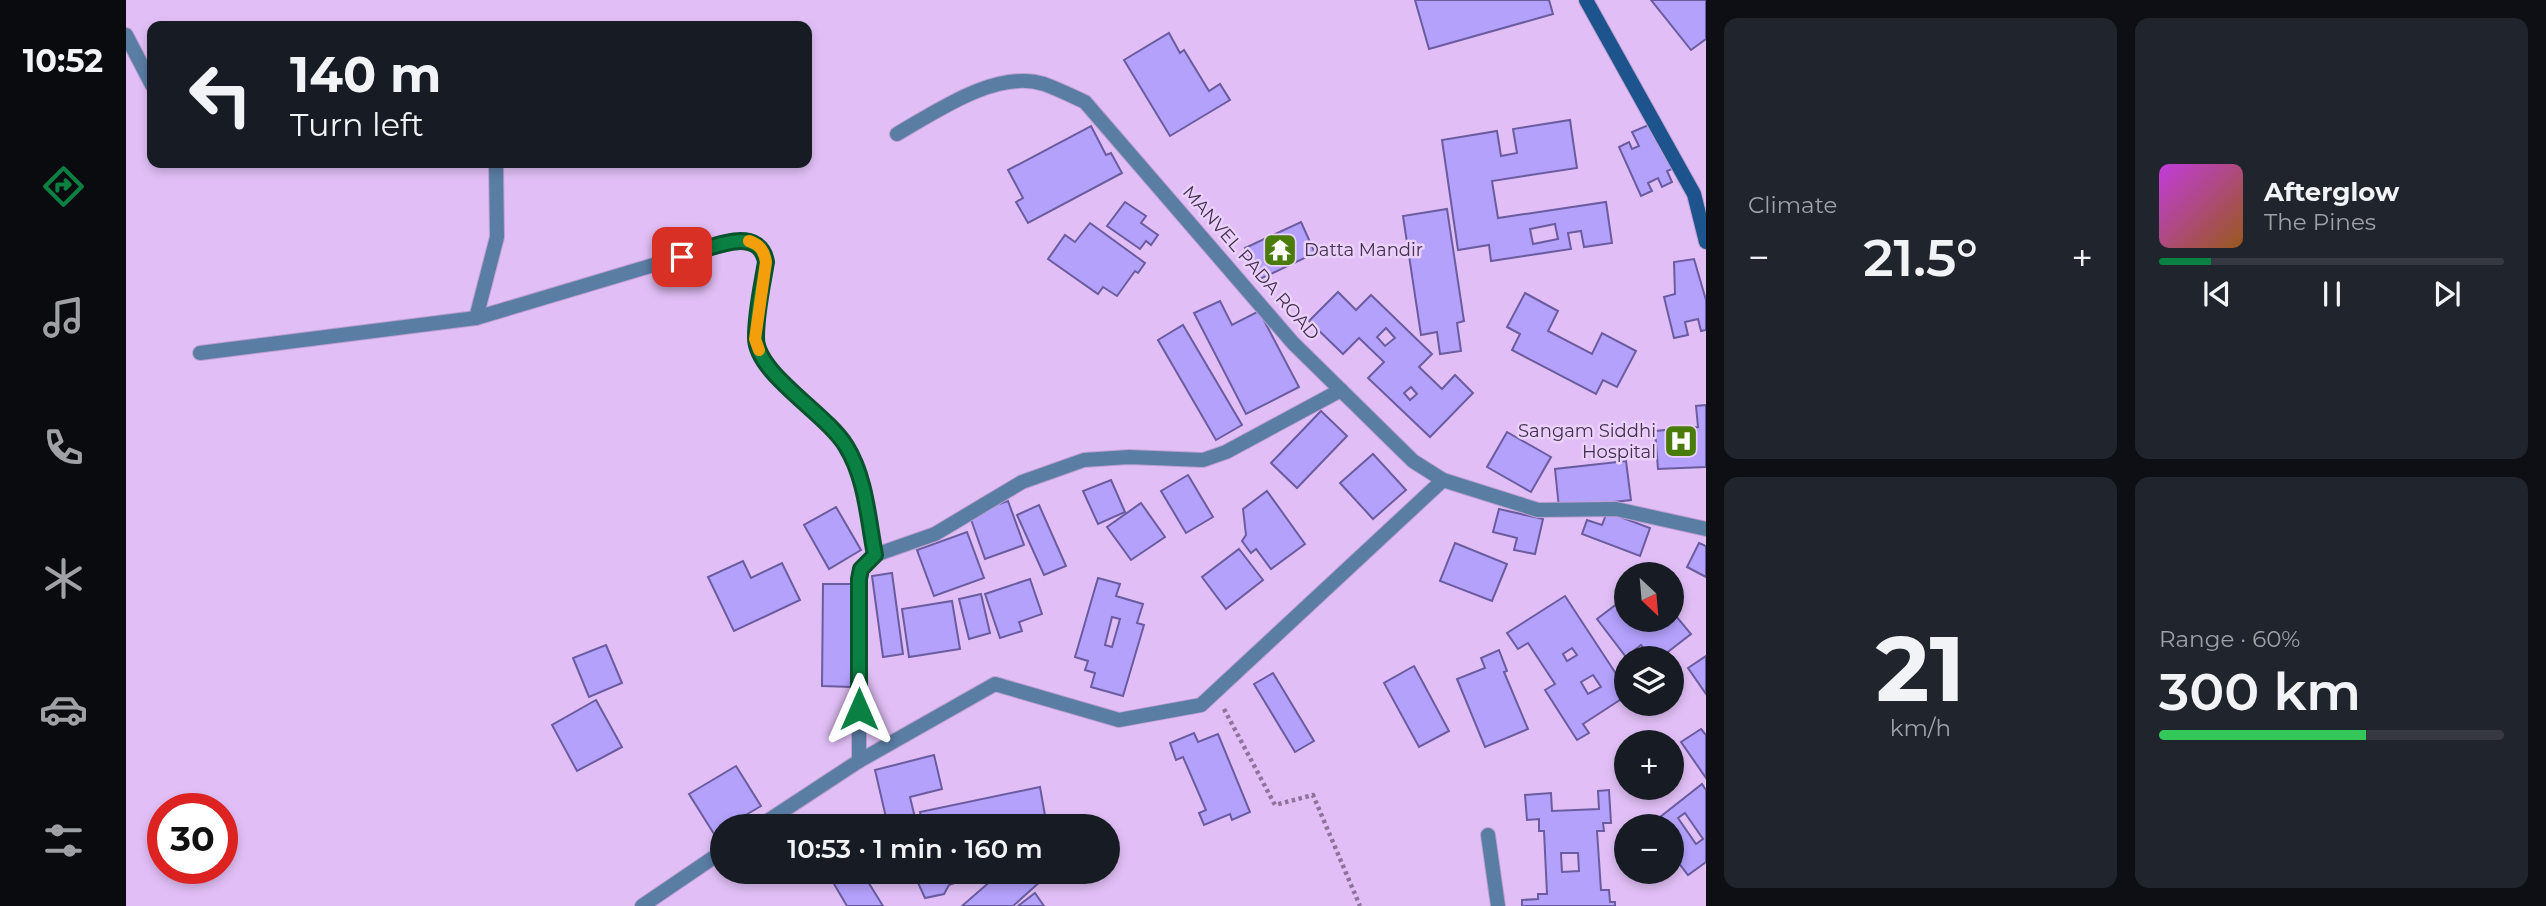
<!DOCTYPE html>
<html lang="en">
<head>
<meta charset="utf-8">
<style>
	:root { --surface:#171b24; --page:#20242c; --text:#f1f3f6; --muted:#9ea1a6; --line:#363941; --accent:#0b8043 }
	body { margin:0; font-family:Montserrat,sans-serif; background:var(--page); color:var(--text); height:100vh; display:flex; flex-direction:column; font-size:26px; white-space:nowrap }
	* { box-sizing:border-box; margin:0 }
	p { font-size:23px; color:var(--muted) }
	.icon { flex:none; width:38px; height:38px; fill:none; stroke:currentColor; stroke-width:2; stroke-linecap:round; stroke-linejoin:round }
	.map { position:relative; flex:1; overflow:hidden }
	.side { display:flex; flex-direction:column; gap:18px; padding:18px; background:#0d0f14; width:840px }
	.side>* { flex:none }
	.hud { position:absolute; left:21px; top:21px; width:665px; height:147px; border-radius:14px; box-shadow:0 4px 10px #0003; background:#171b24; color:var(--text); overflow:hidden }
	.needle { width:46px; rotate:154deg }
	.controls { position:absolute; left:1488px; top:562px; display:grid; gap:14px }
	.controls a { display:grid; place-items:center; width:70px; height:70px; border-radius:50%; background:var(--surface); box-shadow:0 4px 10px #0003; font-size:35px }
	.speed { position:absolute; left:21px; top:793px; display:flex; gap:14px; font-size:35px; font-weight:700; text-align:center }
	.speed>* { display:grid; place-content:center; width:91px; height:91px; border-radius:50%; background:var(--surface); box-shadow:0 4px 10px #0003; line-height:1 }
	.speed .limit { border:10px solid #d22; background:#fff; color:#111 }
	.pin { position:absolute; display:grid; place-items:center; width:60px; height:60px; color:#fff; margin:-30px; border-radius:14px; box-shadow:0 4px 10px #0006 }
	.me { position:absolute; width:77px; margin:-38px; rotate:0deg; stroke-linejoin:round; filter:drop-shadow(0 0 5px #0008) }
	.turn { display:flex; align-items:center; gap:24px; height:147px; padding:0 28px; font-size:32px }
	.turn .icon { width:91px; height:91px; stroke-width:2.5 }
	.turn b { display:block; font-size:49px; line-height:60px }
	.big { font-size:52px; font-weight:600; line-height:1.1 }
	.side .widget { flex:1; display:flex; flex-direction:column; justify-content:center; gap:10px; min-width:0; padding:0 24px; border-radius:14px; background:var(--page) }
	.side .dial { align-items:center; gap:0 }
	.dial b { font-size:91px; line-height:1 }
	.song { display:flex; align-items:center; gap:21px }
	.cover { width:84px; height:84px; border-radius:10px; background:linear-gradient(135deg,hsl(290 70% 55%),hsl(30 70% 35%)) }
	.played { height:7px; border-radius:4px; background:linear-gradient(90deg,var(--accent) 15%,var(--line) 15%) }
	.keys { display:flex; justify-content:space-around; direction:ltr }
	.heat { display:flex; justify-content:space-between; align-items:center; font-size:38px; direction:ltr }
	.charge { height:10px; border-radius:5px; background:linear-gradient(90deg,#34c759 60%,var(--line) 0) }
	.side .tiles { flex:1; display:grid; gap:18px; grid-template-columns:repeat(2,1fr) }
	.trip { position:absolute; left:584px; top:814px; width:410px; height:70px; border-radius:35px; background:var(--surface); box-shadow:0 4px 10px #0003; font-weight:600; line-height:70px; text-align:center }
	main { display:flex; flex:1; min-height:0 }
	.tab-bar { display:flex; flex-direction:column; width:126px; justify-content:space-around; align-items:center; background:#090b0e; color:var(--muted) }
	.tab-bar .icon { width:49px; height:49px }
	.tab-bar .current { color:var(--accent) }
	.tab-bar b { font-size:32px; color:var(--text) }
	.map>svg:first-child { display:block }
</style>
</head>
<body>
<main>
<nav class="tab-bar">
<b>10:52</b>
<svg class="icon current" aria-label="directions" viewBox="0 0 24 24"><path d="M12 3l9 9-9 9-9-9zM9 14v-3h6M13 9l2 2-2 2"/></svg>
<svg class="icon" aria-label="music" viewBox="0 0 24 24"><path d="M9 18V5l10-2v13"/><circle cx="6" cy="18" r="3"/><circle cx="16" cy="16" r="3"/></svg>
<svg class="icon" aria-label="phone" viewBox="0 0 24 24"><path d="M5 4h4l2 5-3 2q2 4 5 5l2-3 5 2v4C11 20 4 13 5 4z"/></svg>
<svg class="icon" aria-label="climate" viewBox="0 0 24 24"><path d="M12 3v18M4 7l16 10M4 17L20 7"/></svg>
<svg class="icon" aria-label="car" viewBox="0 0 24 24"><path d="M5 17H2v-5l4-1 3-4h7l3 4 3 1v5h-3M9 17h6M6 11h13"/><circle cx="7" cy="17" r="2"/><circle cx="17" cy="17" r="2"/></svg>
<svg class="icon" aria-label="filters" viewBox="0 0 24 24"><path d="M4 7h16M4 17h16"/><circle cx="9" cy="7" r="2"/><circle cx="15" cy="17" r="2"/></svg>
</nav>
<div class="map">
<svg width="1580" height="906" viewBox="0 0 1580 906">
	<rect width="100%" height="100%" fill="#e1bff6"/>
	<g fill="#b3a1fc" stroke="#6b5c9f" stroke-width="2" fill-rule="evenodd">
		<polygon points="1289,0 1423,0 1427,14 1303,49"/>
		<polygon points="1525,0 1580,0 1580,39 1565,50"/>
		<polygon points="1043,33 1054,53 1058,50 1083,91 1094,84 1104,100 1044,136 998,60"/>
		<path d="M 1444,120 L 1451,168 L 1366,181 L 1372,218 L 1480,202 L 1486,243 L 1458,247 L 1455,231 L 1442,233 L 1445,249 L 1365,261 L 1363,245 L 1332,250 L 1316,140 L 1371,131 L 1375,156 L 1391,153 L 1387,129 ZM 1429,224 L 1432,239 L 1407,244 L 1404,229 Z"/>
		<polygon points="1525,124 1546,169 1541,171 1546,182 1536,187 1532,178 1522,183 1526,191 1515,196 1493,147 1503,142 1506,149 1513,146 1506,132"/>
		<polygon points="965,126 980,155 985,153 996,173 902,223 890,202 897,198 882,170"/>
		<polygon points="999,202 1020,216 1015,223 1032,235 1025,245 1020,241 1014,249 981,226"/>
		<polygon points="1321,209 1338,321 1331,323 1335,351 1314,354 1311,332 1295,335 1277,216"/>
		<polygon points="1175,222 1189,253 1134,279 1119,248"/>
		<polygon points="964,223 1019,263 1012,273 1009,271 991,296 977,287 972,294 922,259 939,235 949,242"/>
		<polygon points="1568,259 1580,300 1580,330 1575,331 1572,319 1559,322 1562,335 1548,338 1538,297 1549,294 1548,262"/>
		<path d="M 1212,292 L 1230,310 L 1245,295 L 1306,354 L 1293,367 L 1316,389 L 1329,375 L 1347,393 L 1304,437 L 1242,378 L 1258,362 L 1233,338 L 1217,354 L 1183,321 ZM 1260,328 L 1269,338 L 1259,346 L 1251,337 ZM 1285,387 L 1291,394 L 1284,400 L 1278,393 Z"/>
		<polygon points="1399,293 1432,311 1422,331 1466,354 1476,333 1510,351 1491,387 1477,380 1470,394 1386,350 1394,334 1381,327"/>
		<polygon points="1094,301 1106,325 1133,311 1173,387 1120,414 1068,313"/>
		<polygon points="1057,325 1116,425 1090,440 1032,340"/>
		<polygon points="1580,405 1580,467 1532,469 1529,431 1572,427 1570,406"/>
		<polygon points="1195,411 1221,436 1171,488 1145,463"/>
		<polygon points="1381,432 1425,457 1405,492 1361,467"/>
		<polygon points="1247,454 1280,490 1247,519 1214,483"/>
		<polygon points="1500,461 1505,500 1433,508 1429,469"/>
		<polygon points="1062,475 1087,517 1060,533 1035,491"/>
		<polygon points="985,480 999,512 972,524 957,491"/>
		<polygon points="1141,491 1179,544 1145,569 1130,549 1125,553 1116,541 1120,535 1117,509"/>
		<polygon points="882,501 898,545 859,559 843,514"/>
		<polygon points="1015,503 1039,537 1005,560 981,527"/>
		<polygon points="913,505 940,566 918,575 891,515"/>
		<polygon points="710,507 735,550 703,569 678,525"/>
		<polygon points="1373,509 1417,519 1409,554 1388,550 1391,538 1367,532"/>
		<polygon points="1481,512 1524,528 1514,556 1456,534 1461,520 1476,525"/>
		<polygon points="841,532 858,578 808,596 791,550"/>
		<polygon points="1329,543 1381,564 1366,601 1314,581"/>
		<polygon points="1573,543 1580,546 1580,577 1561,567"/>
		<polygon points="1113,549 1137,580 1100,609 1076,577"/>
		<polygon points="617,561 625,578 656,563 674,600 608,631 582,577"/>
		<polygon points="766,573 777,654 757,657 746,576"/>
		<path d="M 972,578 L 994,584 L 990,596 L 1017,604 L 1011,623 L 1018,625 L 997,696 L 965,687 L 969,673 L 959,670 L 962,661 L 949,657 ZM 986,617 L 994,619 L 986,647 L 979,645 Z"/>
		<polygon points="904,579 916,614 893,622 896,631 874,638 859,594"/>
		<polygon points="697,584 727,584 726,687 696,686"/>
		<polygon points="855,594 864,633 843,639 833,599"/>
		<path d="M 1439,596 L 1500,689 L 1500,696 L 1457,724 L 1463,733 L 1451,740 L 1419,690 L 1429,684 L 1402,643 L 1392,649 L 1381,633 ZM 1446,648 L 1451,655 L 1441,661 L 1437,654 ZM 1467,675 L 1475,687 L 1462,694 L 1455,682 Z"/>
		<polygon points="1500,597 1500,620 1512,620 1516,626 1526,620 1545,620 1545,610 1565,634 1534,658 1525,658 1515,645 1500,657 1471,619"/>
		<polygon points="826,601 834,649 783,657 776,609"/>
		<polygon points="480,645 496,683 463,697 447,658"/>
		<polygon points="1373,650 1381,671 1378,672 1402,729 1359,747 1331,679 1359,668 1355,658"/>
		<polygon points="1580,656 1580,694 1562,668"/>
		<polygon points="1288,666 1323,731 1293,747 1258,683"/>
		<polygon points="1147,673 1188,741 1169,752 1128,684"/>
		<polygon points="470,700 496,747 451,771 426,725"/>
		<polygon points="1575,729 1580,735 1580,778 1555,742"/>
		<polygon points="1068,733 1072,742 1092,734 1124,812 1106,820 1104,814 1078,825 1073,813 1080,810 1057,757 1050,760 1044,743"/>
		<polygon points="808,755 816,789 784,797 791,826 762,826 749,770"/>
		<polygon points="610,766 635,806 601,826 597,826 597,829 588,834 563,794"/>
		<path d="M 1576,784 L 1580,790 L 1580,862 L 1562,875 L 1545,853 L 1545,826 L 1524,825 ZM 1559,813 L 1577,839 L 1570,844 L 1552,818 Z"/>
		<polygon points="914,787 920,821 897,826 797,826 794,812"/>
		<path d="M 1483,790 L 1485,823 L 1477,823 L 1478,831 L 1471,831 L 1475,890 L 1483,890 L 1484,902 L 1489,902 L 1489,906 L 1396,906 L 1396,900 L 1412,899 L 1412,894 L 1421,894 L 1418,831 L 1413,831 L 1413,819 L 1401,820 L 1399,795 L 1425,793 L 1426,811 L 1473,809 L 1472,791 ZM 1435,853 L 1452,853 L 1453,871 L 1436,872 Z"/>
		<polygon points="701,872 736,872 757,906 721,906"/>
		<polygon points="787,872 843,872 839,879 823,885 818,894 799,898"/>
		<polygon points="875,872 908,872 916,880 887,906 836,906"/>
		<polygon points="909,893 918,906 892,906"/>
	</g>
	<g fill="none" stroke-linecap="round" stroke-linejoin="round">
		<g stroke="#bea0d1" stroke-width="16">
			<g id="minor">
				<polyline points="0,35 26,85"/>
				<path d="M 771,134 C 811,111 871,69 918,84 C 932,89 946,96 959,102 L 1167,343 L 1287,461 L 1317,480 L 1412,510 L 1490,509 L 1580,529"/>
				<polyline points="350,318 371,237 370,163"/>
				<path d="M 74,353 L 350,318 L 608,241 C 625,240 636,243 640,262 C 637,279 627,327 630,342 C 639,384 698,409 720,446 C 740,478 742,519 749,555"/>
				<polyline points="733,761 733,579 735,569 749,555 809,534 896,482 958,460 1003,457 1077,460 1100,452 1215,390"/>
				<polyline points="634,826 733,761 869,684 993,720 1075,705 1317,480"/>
				<polyline points="1362,835 1372,906"/>
				<polyline points="516,906 597,851"/>
			</g>
		</g>
		<g stroke="#bea0d1" stroke-width="16">
			<polyline id="secondary" points="1460,0 1568,194 1580,242"/>
		</g>
		<polyline stroke="#8e749d" stroke-width="4.5" stroke-dasharray="3.5 3.5" stroke-linecap="butt" points="1098,709 1149,805 1187,795 1234,906"/>
		<use href="#minor" stroke="#5a7da4" stroke-width="14"/>
		<use href="#secondary" stroke="#1d548d" stroke-width="14"/>
	</g>
	<g fill="none" stroke-linecap="round" stroke-linejoin="round">
		<g stroke="#07532c" stroke-width="18">
			<path id="route" d="M 556,257 C 581,249 633,223 640,262 C 636,286 630,312 630,337 C 629,373 700,413 720,446 C 740,478 742,519 749,555 L 735,569 L 733,579 L 733,709"/>
		</g>
		<use href="#route" stroke="#0b8043" stroke-width="12"/>
		<path stroke="#f59e0b" stroke-width="12" d="M 623,241 C 634,245 638,250 640,262 L 629,339 L 633,350"/>
	</g>
	<defs>
		<g id="temple-square" transform="scale(1.75)"><rect x="-9" y="-9" width="18" height="18" rx="4" fill="#4a7c0a" stroke="#ead0fa"/><path d="M0-6L5-2H3V0L6.5 2.5H4V6H1.5V3h-3V6H-4V2.5H-6.5L-3 0V-2H-5Z" fill="#fff"/></g>
		<g id="hospital-square" transform="scale(1.75)"><rect x="-9" y="-9" width="18" height="18" rx="4" fill="#4a7c0a" stroke="#ead0fa"/><path d="M-5-5h3v3.5h4V-5h3V5h-3V1.5h-4V5h-3Z" fill="#fff"/></g>
	</defs>
	<g fill-rule="evenodd">
		<use href="#temple-square" x="1154" y="250"/>
		<use href="#hospital-square" x="1555" y="441"/>
	</g>
	<g text-anchor="middle" dominant-baseline="central" stroke-width="5" stroke-linejoin="round" paint-order="stroke">
		<g font-size="18" fill="#43314d" stroke="#ead0fa" text-anchor="start">
			<text x="1178" y="250">Datta Mandir</text>
			<text x="1530" y="431" text-anchor="end">Sangam Siddhi<tspan x="1530" dy="21">Hospital</tspan></text>
		</g>
		<g font-size="18" fill="#43314d" stroke="#ead0fa">
			<text transform="translate(1125 263) rotate(49)">MANVEL PADA ROAD</text>
		</g>
	</g>
</svg>
<div class="controls">
<a><svg class="needle" viewBox="-14 -14 28 28"><path d="M0-13l5 13h-10z" fill="#e53935"/><path d="M0 13l5-13h-10z" fill="#9ea1a6"/></svg></a>
<a><svg class="icon" aria-label="layers" viewBox="0 0 24 24"><path d="M12 4l9 5-9 5-9-5zM3 14l9 5 9-5"/></svg></a>
<a>+</a>
<a>−</a>
</div>
<div class="speed"><div class="limit">30</div></div>
<div class="pin" style="left:556px;top:257px;background:#d93025"><svg class="icon" aria-label="arrive" viewBox="0 0 24 24"><path d="M6 21V4h12l-3 4 3 4H6"/></svg></div>
<svg class="me" style="left:733px;top:709px" viewBox="-20 -20 40 40"><path d="M0-17L14 15 0 8-14 15z" fill="#0b8043" stroke="#fff" stroke-width="4"/></svg>
<div class="trip">10:53 · 1 min · 160 m</div>
<div class="hud">
<div class="turn"><svg class="icon" aria-label="left" viewBox="0 0 24 24"><path d="M17 20v-9H6M10 6l-5 5 5 5"/></svg><div><b>140 m</b>Turn left</div></div>
</div>
</div>
<section class="side">
<div class="tiles">
<div class="widget"><p>Climate</p>
<div class="heat"><a>−</a><b class="big">21.5°</b><a>+</a></div>
</div>
<div class="widget">
<div class="song"><i class="cover"></i><div><b>Afterglow</b><p>The Pines</p></div></div>
<div class="played"></div>
<div class="keys"><svg class="icon" aria-label="previous" viewBox="0 0 24 24"><path d="M18 5L8 12l10 7zM5 5v14"/></svg><svg class="icon" aria-label="pause" viewBox="0 0 24 24"><path d="M8 5v14M16 5v14"/></svg><svg class="icon" aria-label="next" viewBox="0 0 24 24"><path d="M6 5l10 7-10 7zM19 5v14"/></svg></div>
</div>
<div class="widget dial"><b>21</b><p>km/h</p></div>
<div class="widget"><p>Range · 60%</p><b class="big">300 km</b><div class="charge"></div></div>
</div>
</section>
</main>
</body>
</html>
